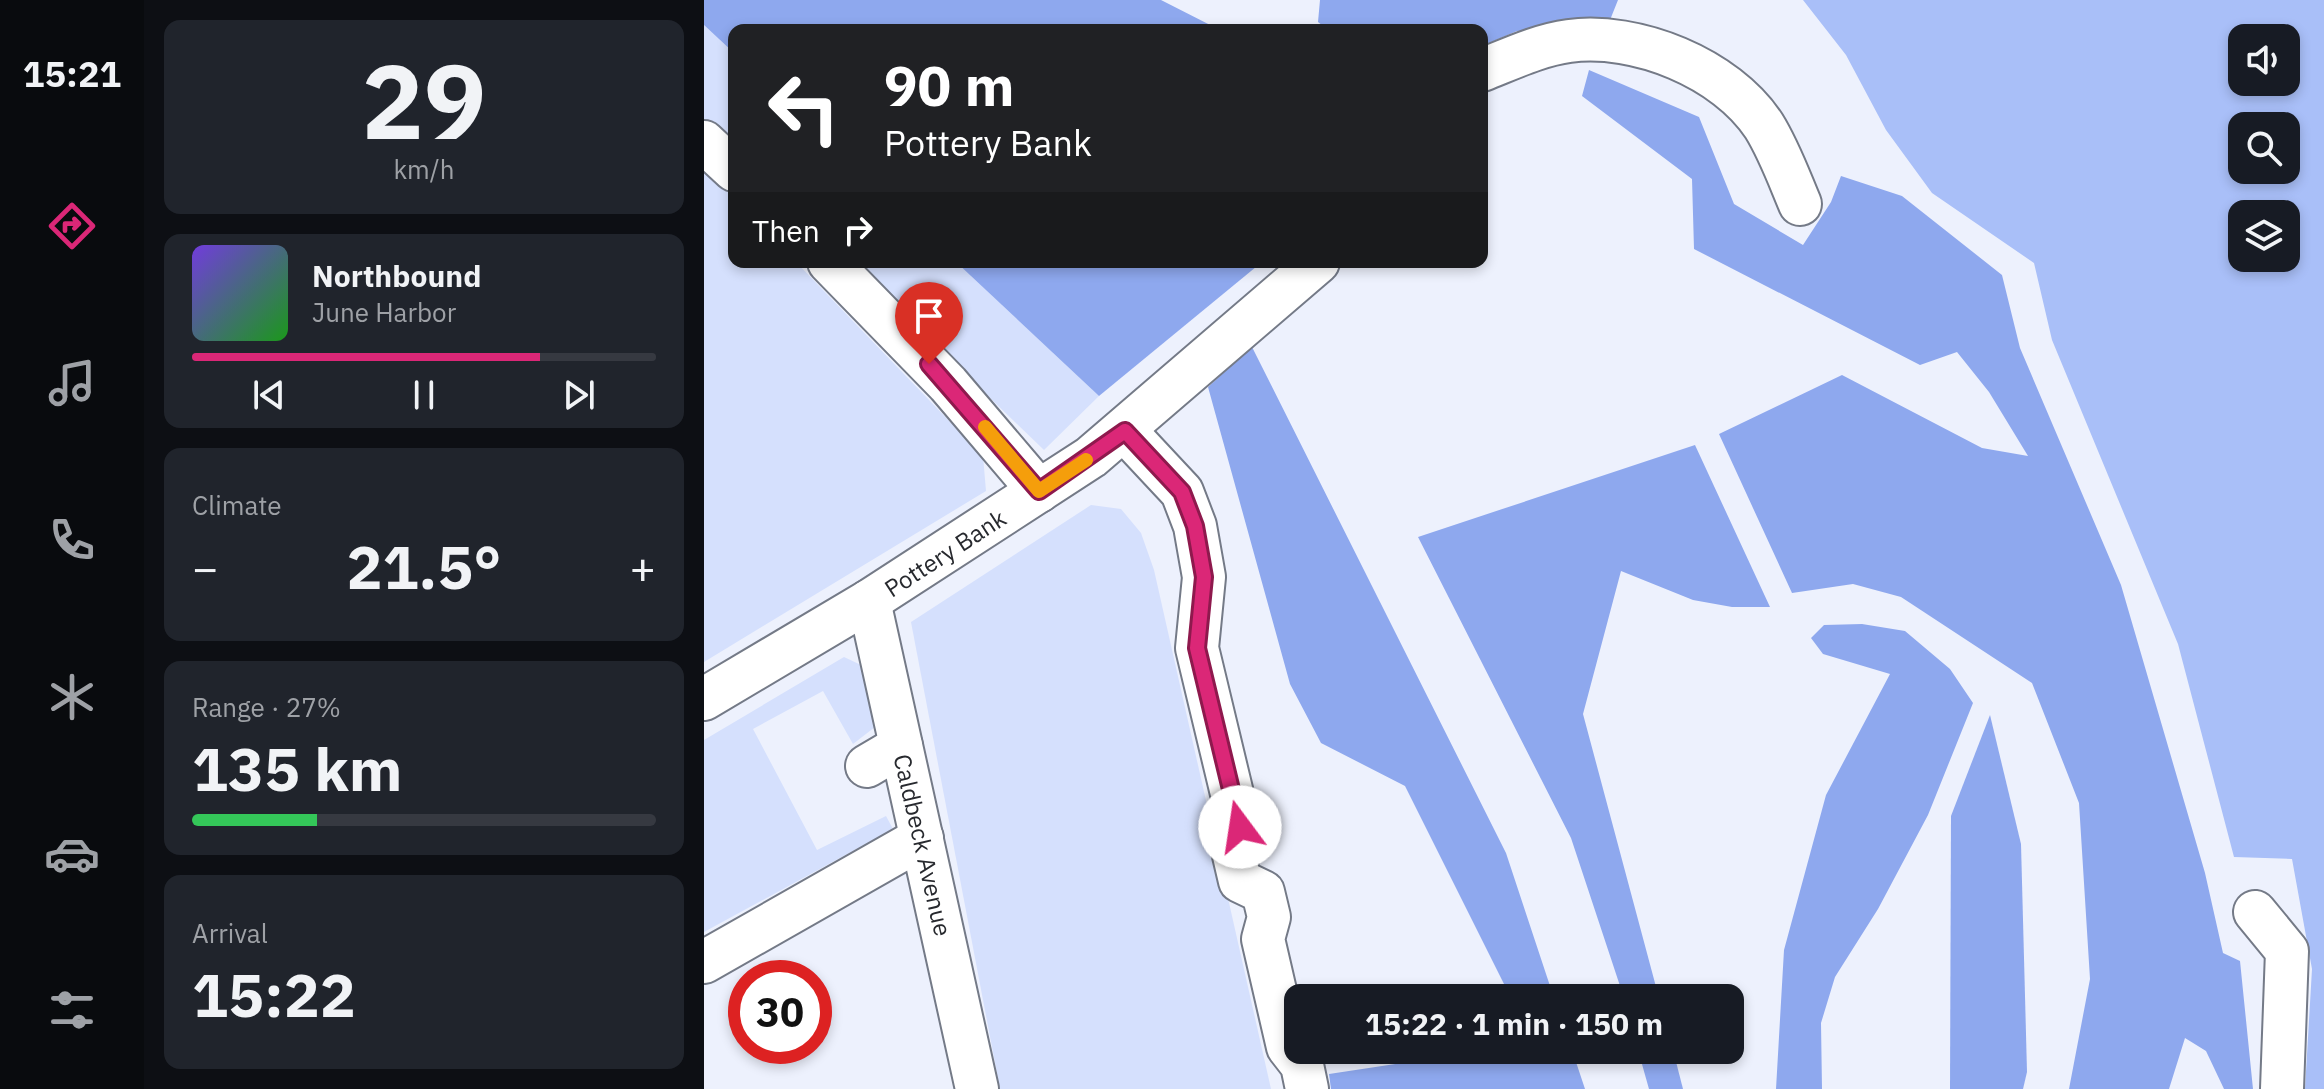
<!DOCTYPE html>
<html lang="en">
<head>
<meta charset="utf-8">
<style>
	:root { --surface:#171b24; --page:#20242c; --text:#f1f3f6; --muted:#9ea1a6; --line:#363941; --accent:#db2777 }
	body { margin:0; font-family:"IBM Plex Sans",sans-serif; background:var(--page); color:var(--text); height:100vh; display:flex; flex-direction:column; font-size:30px; white-space:nowrap }
	* { box-sizing:border-box; margin:0 }
	p { font-size:26px; color:var(--muted) }
	.icon { flex:none; width:44px; height:44px; fill:none; stroke:currentColor; stroke-width:2; stroke-linecap:round; stroke-linejoin:round }
	.map { position:relative; flex:1; overflow:hidden }
	.panel { display:flex; flex-direction:column; gap:20px; padding:20px; background:#0d0f14; width:560px }
	.panel>* { flex:none }
	.hud { position:absolute; left:24px; top:24px; width:760px; height:244px; border-radius:16px; box-shadow:0 4px 12px #0003; background:#202124; color:#fff; overflow:hidden }
	.controls { position:absolute; left:1524px; top:24px; display:grid; gap:16px }
	.controls a { display:grid; place-items:center; width:72px; height:72px; border-radius:16px; background:var(--surface); box-shadow:0 4px 12px #0003; font-size:40px }
	.speed { position:absolute; left:24px; top:960px; display:flex; gap:16px; font-size:40px; font-weight:700; text-align:center }
	.speed>* { display:grid; place-content:center; width:104px; height:104px; border-radius:50%; background:var(--surface); box-shadow:0 4px 12px #0003; line-height:1 }
	.speed .limit { border:12px solid #d22; background:#fff; color:#111 }
	.pin { position:absolute; display:grid; place-items:center; width:68px; height:68px; color:#fff; margin:-82px -34px; border-radius:50% 50% 50% 0; rotate:-45deg; box-shadow:0 0 8px #0007 }
	.pin .icon { rotate:45deg }
	.me { position:absolute; width:88px; margin:-44px; rotate:346deg; stroke-linejoin:round; filter:drop-shadow(0 0 6px #0008) }
	.turn { display:flex; align-items:center; gap:28px; height:168px; padding:0 24px; font-size:36px }
	.turn .icon { width:104px; height:104px; stroke-width:2.5 }
	.turn b { display:block; font-size:56px; line-height:68px }
	.then { display:flex; align-items:center; height:76px; padding:0 24px; background:#0003; gap:16px; font-size:30px }
	.big { font-size:60px; font-weight:700; line-height:1.1 }
	.panel .card { flex:1; display:flex; flex-direction:column; justify-content:center; gap:12px; min-width:0; padding:0 28px; border-radius:16px; background:var(--page) }
	.panel .dial { align-items:center; gap:0 }
	.dial b { font-size:104px; line-height:1 }
	.song { display:flex; align-items:center; gap:24px }
	.cover { width:96px; height:96px; border-radius:12px; background:linear-gradient(135deg,hsl(260 70% 55%),hsl(120 70% 35%)) }
	.played { height:8px; border-radius:4px; background:linear-gradient(90deg,var(--accent) 75%,var(--line) 75%) }
	.keys { display:flex; justify-content:space-around; direction:ltr }
	.heat { display:flex; justify-content:space-between; align-items:center; font-size:44px; direction:ltr }
	.charge { height:12px; border-radius:6px; background:linear-gradient(90deg,#34c759 27%,var(--line) 0) }
	.trip { position:absolute; left:580px; top:984px; width:460px; height:80px; border-radius:16px; background:var(--surface); box-shadow:0 4px 12px #0003; font-weight:700; line-height:80px; text-align:center }
	main { display:flex; flex:1; min-height:0 }
	.tabs { display:flex; flex-direction:column; width:144px; justify-content:space-around; align-items:center; background:#090b0e; color:var(--muted) }
	.tabs .icon { width:56px; height:56px }
	.tabs .current { color:var(--accent) }
	.tabs b { font-size:36px; color:var(--text) }
	.map>svg:first-child { display:block }
</style>
</head>
<body>
<main>
<nav class="tabs">
<b>15:21</b>
<svg class="icon current" aria-label="directions" viewBox="0 0 24 24"><path d="M12 3l9 9-9 9-9-9zM9 14v-3h6M13 9l2 2-2 2"/></svg>
<svg class="icon" aria-label="music" viewBox="0 0 24 24"><path d="M9 18V5l10-2v13"/><circle cx="6" cy="18" r="3"/><circle cx="16" cy="16" r="3"/></svg>
<svg class="icon" aria-label="phone" viewBox="0 0 24 24"><path d="M5 4h4l2 5-3 2q2 4 5 5l2-3 5 2v4C11 20 4 13 5 4z"/></svg>
<svg class="icon" aria-label="climate" viewBox="0 0 24 24"><path d="M12 3v18M4 7l16 10M4 17L20 7"/></svg>
<svg class="icon" aria-label="car" viewBox="0 0 24 24"><path d="M5 17H2v-5l4-1 3-4h7l3 4 3 1v5h-3M9 17h6M6 11h13"/><circle cx="7" cy="17" r="2"/><circle cx="17" cy="17" r="2"/></svg>
<svg class="icon" aria-label="filters" viewBox="0 0 24 24"><path d="M4 7h16M4 17h16"/><circle cx="9" cy="7" r="2"/><circle cx="15" cy="17" r="2"/></svg>
</nav>
<section class="panel">
<div class="card dial"><b>29</b><p>km/h</p></div>
<div class="card">
<div class="song"><i class="cover"></i><div><b>Northbound</b><p>June Harbor</p></div></div>
<div class="played"></div>
<div class="keys"><svg class="icon" aria-label="previous" viewBox="0 0 24 24"><path d="M18 5L8 12l10 7zM5 5v14"/></svg><svg class="icon" aria-label="pause" viewBox="0 0 24 24"><path d="M8 5v14M16 5v14"/></svg><svg class="icon" aria-label="next" viewBox="0 0 24 24"><path d="M6 5l10 7-10 7zM19 5v14"/></svg></div>
</div>
<div class="card"><p>Climate</p>
<div class="heat"><a>−</a><b class="big">21.5°</b><a>+</a></div>
</div>
<div class="card"><p>Range · 27%</p><b class="big">135 km</b><div class="charge"></div></div>
<div class="card"><p>Arrival</p><b class="big">15:22</b></div>
</section>
<div class="map">
<svg width="1620" height="1089" viewBox="0 0 1620 1089">
	<rect width="100%" height="100%" fill="#edf1fd"/>
	<g fill="#d5e0fd">
		<polygon points="0,25 30,53 30,151 0,122"/>
		<polygon points="0,167 30,198 30,262 92,262 279,456 282,491 0,662"/>
		<polygon points="145,262 252,262 395,396 340,450"/>
		<polygon points="387,505 417,509 437,533 450,570 567,1089 296,1089 207,622"/>
		<polygon points="140,657 157,665 171,727 149,744 119,691 49,729 113,850 182,816 189,829 0,932 0,740"/>
	</g>
	<g fill="#8ea8ee">
		<polygon points="0,0 457,0 516,30 30,30 30,53 0,25"/>
		<polygon points="616,0 914,0 904,25 813,31 778,46 778,30 624,30 614,22"/>
		<polygon points="885,70 995,117 1030,204 1099,245 1127,202 1137,176 1198,196 1298,275 1316,348 1417,585 1501,873 1519,953 1536,961 1549,1089 1520,1089 1502,1051 1481,1038 1465,1089 1365,1089 1386,979 1375,803 1328,683 1197,597 1149,584 1088,593 1015,434 1138,375 1278,448 1324,456 1285,392 1253,352 1216,365 990,249 988,179 878,96"/>
		<polygon points="252,262 558,262 395,396"/>
		<polygon points="548,347 802,853 850,998 807,998 701,786 617,743 586,684 504,387"/>
		<polygon points="991,445 1066,607 1028,607 989,600 917,571 879,714 955,998 920,998 867,838 714,537"/>
		<polygon points="1158,624 1201,631 1246,669 1269,703 1224,815 1174,909 1131,977 1117,1023 1118,1089 1072,1089 1080,950 1122,795 1186,674 1119,654 1107,638 1120,625"/>
		<polygon points="1286,715 1317,844 1323,1072 1319,1089 1246,1089 1247,816"/>
		<polygon points="784,1050 868,1050 881,1089 627,1089 625,1074"/>
		<polygon points="934,1050 969,1050 979,1089 945,1089"/>
	</g>
	<path fill="#a9bff8" fill-rule="evenodd" d="M 1099,0 L 1620,0 L 1620,1089 L 1601,1089 L 1608,969 L 1588,859 L 1530,857 L 1474,644 L 1348,340 L 1330,263 L 1228,193 L 1182,130 L 1142,55 ZM 1538,38 L 1582,38 L 1582,82 L 1538,82 ZM 1538,126 L 1582,126 L 1582,170 L 1538,170 ZM 1538,214 L 1582,214 L 1582,258 L 1538,258 Z"/>
	<g fill="none" stroke-linecap="round" stroke-linejoin="round">
		<g stroke="#747a87" stroke-width="46">
			<g id="minor">
				<path d="M 778,70 C 806,59 835,45 865,41 C 932,32 1022,68 1060,126 C 1075,150 1085,178 1096,204"/>
				<polyline points="0,142 30,170"/>
				<polyline points="125,262 244,384 335,491"/>
				<polyline points="421,431 478,492 491,526 500,577 493,648 536,827 529,851 536,881 559,892 565,917 559,939 584,1047 598,1065 603,1089"/>
				<polyline points="165,601 273,1089"/>
				<polyline points="0,699 165,601 387,457 614,262"/>
				<polyline points="163,766 197,746"/>
				<polyline points="1551,912 1583,951 1578,1089"/>
				<polyline points="0,962 218,838"/>
			</g>
		</g>
		<use href="#minor" stroke="#fff" stroke-width="42"/>
	</g>
	<g fill="none" stroke-linecap="round" stroke-linejoin="round">
		<g stroke="#8e194d" stroke-width="20">
			<polyline id="route" points="225,364 335,491 421,431 478,492 491,526 500,577 493,648 536,827"/>
		</g>
		<use href="#route" stroke="#db2777" stroke-width="14"/>
		<polyline stroke="#f59e0b" stroke-width="14" points="281,427 335,491 382,460"/>
	</g>
	<g text-anchor="middle" dominant-baseline="central" stroke-width="7" stroke-linejoin="round" paint-order="stroke">
		<g font-size="24" fill="#27292e" stroke="#fff">
			<text transform="translate(241 553) rotate(-33)">Pottery Bank</text>
			<text transform="translate(219 845) rotate(77)">Caldbeck Avenue</text>
		</g>
	</g>
</svg>
<div class="controls">
<a><svg class="icon" aria-label="sound" viewBox="0 0 24 24"><path d="M4 9h4l5-4v14l-5-4H4zM17 9q2 3 0 6"/></svg></a>
<a><svg class="icon" aria-label="search" viewBox="0 0 24 24"><circle cx="10" cy="10" r="6"/><path d="M15 15l6 6"/></svg></a>
<a><svg class="icon" aria-label="layers" viewBox="0 0 24 24"><path d="M12 4l9 5-9 5-9-5zM3 14l9 5 9-5"/></svg></a>
</div>
<div class="speed"><div class="limit">30</div></div>
<div class="pin" style="left:225px;top:364px;background:#d93025"><svg class="icon" aria-label="arrive" viewBox="0 0 24 24"><path d="M6 21V4h12l-3 4 3 4H6"/></svg></div>
<svg class="me" style="left:536px;top:827px" viewBox="-20 -20 40 40"><circle r="19" fill="#fff"/><path d="M0-13L10 11 0 6-10 11z" fill="#db2777"/></svg>
<div class="trip">15:22 · 1 min · 150 m</div>
<div class="hud">
<div class="turn"><svg class="icon" aria-label="left" viewBox="0 0 24 24"><path d="M17 20v-9H6M10 6l-5 5 5 5"/></svg><div><b>90 m</b>Pottery Bank</div></div>
<div class="then">Then<svg class="icon" aria-label="right" viewBox="0 0 24 24"><path d="M7 20v-9h11M14 6l5 5-5 5"/></svg></div>
</div>
</div>
</main>
</body>
</html>
